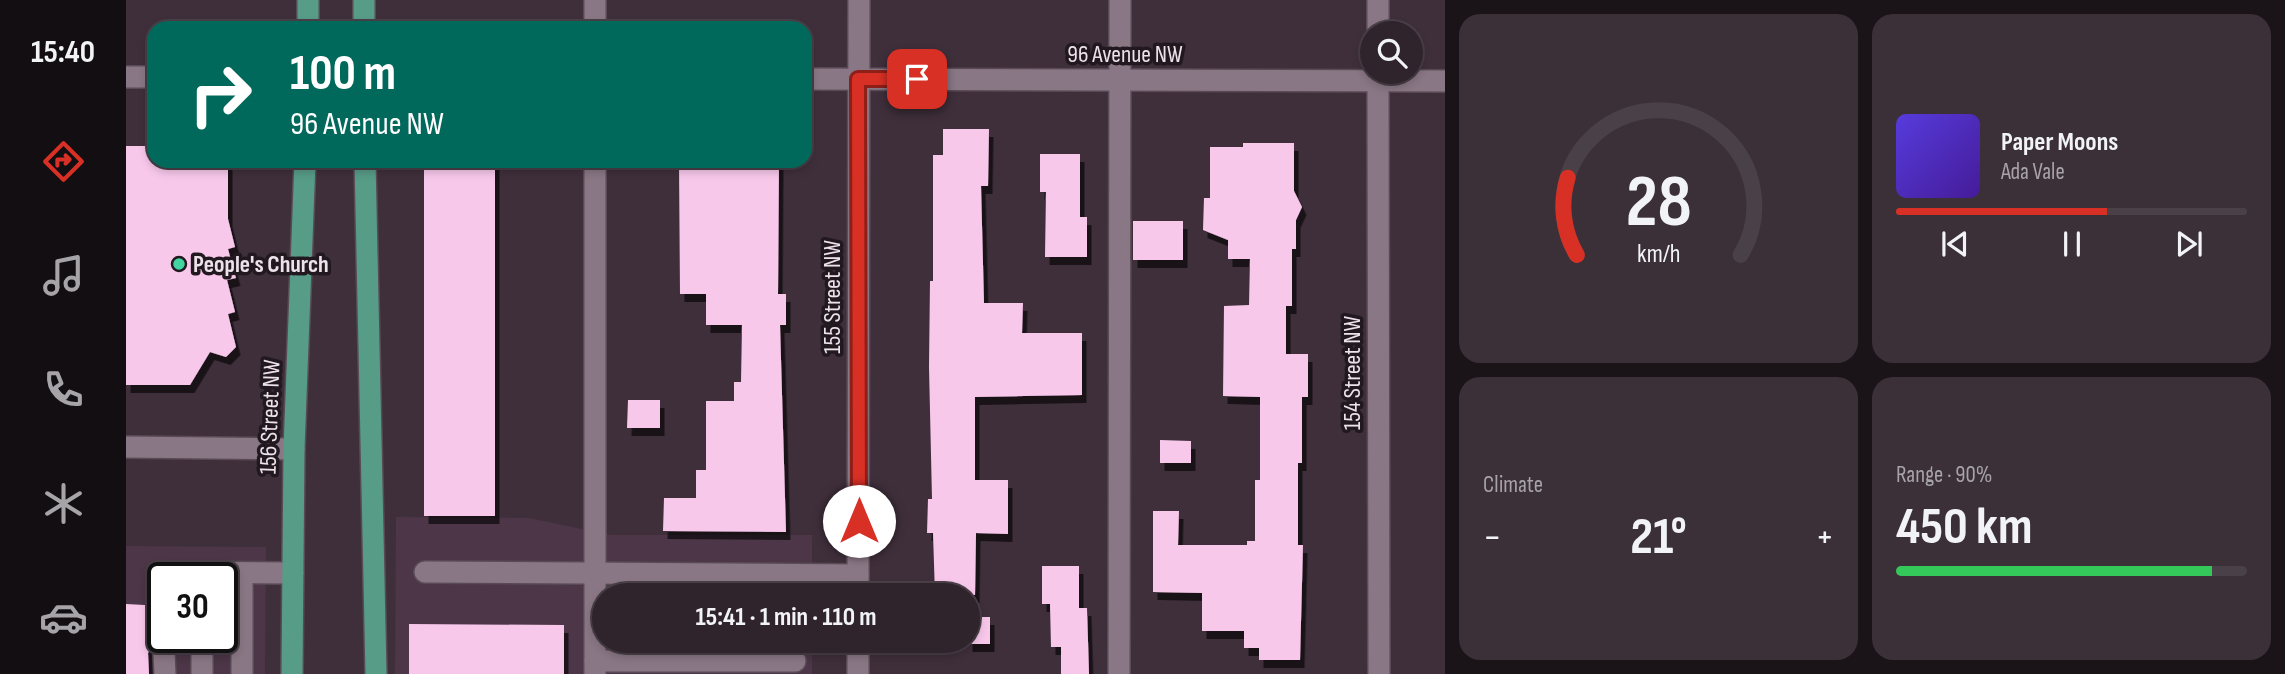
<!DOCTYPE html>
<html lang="en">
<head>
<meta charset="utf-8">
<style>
	:root { --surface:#2f232c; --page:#3b2f38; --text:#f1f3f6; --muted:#a7a4a9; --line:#4a4048; --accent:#d93025 }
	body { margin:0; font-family:"Sofia Sans Condensed",sans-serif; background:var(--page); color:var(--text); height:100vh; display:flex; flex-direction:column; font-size:26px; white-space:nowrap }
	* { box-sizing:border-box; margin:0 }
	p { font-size:23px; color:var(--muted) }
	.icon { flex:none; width:38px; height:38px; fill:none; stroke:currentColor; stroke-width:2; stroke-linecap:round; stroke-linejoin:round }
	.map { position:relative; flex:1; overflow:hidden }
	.side { display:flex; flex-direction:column; gap:14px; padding:14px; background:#1a1318; width:840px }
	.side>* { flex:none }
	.top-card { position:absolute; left:21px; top:21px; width:665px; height:147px; border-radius:21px; box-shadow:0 4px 10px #0003,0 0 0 2px var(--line); background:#00695c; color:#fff; overflow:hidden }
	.tools { position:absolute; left:1234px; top:21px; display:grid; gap:14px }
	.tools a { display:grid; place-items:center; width:63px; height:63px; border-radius:50%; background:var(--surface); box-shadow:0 4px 10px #0003,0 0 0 2px var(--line); font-size:35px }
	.speed { position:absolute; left:21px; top:562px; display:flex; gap:14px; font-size:35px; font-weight:700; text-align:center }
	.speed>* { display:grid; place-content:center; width:91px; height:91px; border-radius:50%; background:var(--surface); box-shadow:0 4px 10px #0003,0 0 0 2px var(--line); line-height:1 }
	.speed .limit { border:4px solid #111; border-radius:10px; background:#fff; color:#111 }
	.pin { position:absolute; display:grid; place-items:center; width:60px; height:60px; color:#fff; margin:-30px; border-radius:14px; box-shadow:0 4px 10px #0006 }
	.me { position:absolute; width:77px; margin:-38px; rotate:0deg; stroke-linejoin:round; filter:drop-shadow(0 0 5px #0008) }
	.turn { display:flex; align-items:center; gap:24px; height:147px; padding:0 28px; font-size:32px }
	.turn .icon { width:91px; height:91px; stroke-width:2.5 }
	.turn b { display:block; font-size:49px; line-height:60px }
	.big { font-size:52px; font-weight:700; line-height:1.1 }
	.side .tile { flex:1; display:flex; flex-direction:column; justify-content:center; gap:10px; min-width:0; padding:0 24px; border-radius:21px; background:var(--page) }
	.side .dial { align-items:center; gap:0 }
	.dial svg { height:182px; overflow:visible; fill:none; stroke:var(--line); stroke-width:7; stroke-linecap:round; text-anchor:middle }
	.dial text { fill:var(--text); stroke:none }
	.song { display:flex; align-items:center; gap:21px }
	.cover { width:84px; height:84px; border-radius:10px; background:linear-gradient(135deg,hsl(250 70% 55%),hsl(260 70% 35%)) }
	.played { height:7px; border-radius:4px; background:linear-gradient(90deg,var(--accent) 60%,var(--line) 60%) }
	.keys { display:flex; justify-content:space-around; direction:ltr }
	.heat { display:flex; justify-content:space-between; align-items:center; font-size:38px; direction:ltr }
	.charge { height:10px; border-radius:5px; background:linear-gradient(90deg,#34c759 90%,var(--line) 0) }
	.side .tiles { flex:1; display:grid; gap:14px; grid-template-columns:repeat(2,1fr) }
	.trip { position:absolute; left:466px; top:583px; width:388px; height:70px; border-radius:35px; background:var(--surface); box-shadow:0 4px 10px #0003,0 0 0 2px var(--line); font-weight:700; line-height:70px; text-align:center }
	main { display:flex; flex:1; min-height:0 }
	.tab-bar { display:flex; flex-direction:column; width:126px; justify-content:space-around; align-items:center; background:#130e12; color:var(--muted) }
	.tab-bar .icon { width:49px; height:49px }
	.tab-bar .current { color:var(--accent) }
	.tab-bar b { font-size:32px; color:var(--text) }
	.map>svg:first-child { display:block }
</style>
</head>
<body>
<main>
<nav class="tab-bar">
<b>15:40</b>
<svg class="icon current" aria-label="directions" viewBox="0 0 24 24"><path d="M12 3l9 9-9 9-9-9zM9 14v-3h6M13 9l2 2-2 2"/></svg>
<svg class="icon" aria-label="music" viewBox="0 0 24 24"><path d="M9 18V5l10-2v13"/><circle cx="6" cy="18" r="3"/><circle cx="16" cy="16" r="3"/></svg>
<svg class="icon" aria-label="phone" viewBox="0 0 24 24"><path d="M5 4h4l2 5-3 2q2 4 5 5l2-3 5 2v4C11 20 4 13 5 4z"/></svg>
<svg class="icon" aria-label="climate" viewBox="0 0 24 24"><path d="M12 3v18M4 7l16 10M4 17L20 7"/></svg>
<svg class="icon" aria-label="car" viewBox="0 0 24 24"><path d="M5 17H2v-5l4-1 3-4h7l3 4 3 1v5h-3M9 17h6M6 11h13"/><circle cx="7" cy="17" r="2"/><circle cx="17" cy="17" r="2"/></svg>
</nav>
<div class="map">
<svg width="1319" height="674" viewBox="0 0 1319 674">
	<defs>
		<filter id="shadow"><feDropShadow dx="4.5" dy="8" stdDeviation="0" flood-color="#0009"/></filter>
	</defs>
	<rect width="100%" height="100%" fill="#3f2f3b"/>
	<g fill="#4c3647" fill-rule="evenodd">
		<polygon points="270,517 403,518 484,535 686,535 686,595 478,595 478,640 686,641 686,674 269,674"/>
		<path d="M 0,546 L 140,547 L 139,674 L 0,674 ZM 37,578 L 96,578 L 96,637 L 37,637 Z"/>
	</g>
	<g fill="#f8c8eb" filter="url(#shadow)">
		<polygon points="817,129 863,129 862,186 855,186 858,303 897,303 896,333 956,333 956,395 849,397 849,480 882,480 882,534 850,533 849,595 809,595 807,533 801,533 802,499 806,499 803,367 804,281 807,281 807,155 817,155"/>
		<polygon points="1117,143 1168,143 1168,191 1176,207 1170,220 1170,249 1166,249 1166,306 1160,306 1160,354 1182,354 1182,397 1176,397 1176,463 1172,463 1172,545 1177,545 1174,660 1133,660 1133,648 1118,648 1118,631 1076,631 1076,593 1027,592 1027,511 1053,511 1052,545 1121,545 1121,541 1129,541 1129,480 1134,480 1134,397 1097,396 1098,306 1123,305 1124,259 1102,259 1102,240 1077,230 1078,198 1084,198 1084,147 1117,147"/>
		<polygon points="0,146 28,146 28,161 102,161 102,219 109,247 102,249 110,278 101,280 109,312 102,314 110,347 100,357 84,352 64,385 0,385"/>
		<polygon points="914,154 954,154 954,217 961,217 961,257 919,257 920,192 914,192"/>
		<rect x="298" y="161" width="71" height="355"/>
		<polygon points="553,161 653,161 652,294 660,294 660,325 654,325 660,532 537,531 538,498 570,498 570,470 580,470 580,401 608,401 608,382 615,382 616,325 580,325 580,294 554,294"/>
		<rect x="1007" y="221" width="50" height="39"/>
		<polygon points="502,400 534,400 534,428 501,428"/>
		<polygon points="1034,440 1065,441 1065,463 1034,463"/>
		<polygon points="916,566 953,566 953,608 961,608 963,674 935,674 935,647 925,647 924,604 916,604"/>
		<polygon points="0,604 37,606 37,640 30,642 22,653 23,674 0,674"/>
		<rect x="842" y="617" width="22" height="27"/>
		<polygon points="283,624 438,625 438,674 283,674"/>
	</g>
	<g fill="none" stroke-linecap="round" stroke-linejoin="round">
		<g stroke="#594b56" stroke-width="24">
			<g id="minor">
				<polyline points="469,0 469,28"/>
				<polyline points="1252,33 1252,0"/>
				<polyline points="1252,72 1253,674"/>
				<polyline points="0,77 28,77"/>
				<polyline points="679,79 1319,81"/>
				<polyline points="469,161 469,674"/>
				<polyline points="0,447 168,449"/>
				<polyline points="299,572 732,575"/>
				<polyline points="116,573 116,674"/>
				<polyline points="37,578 37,572 167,573"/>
				<polyline points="732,595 733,0"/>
				<polyline points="38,653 39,674"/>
				<polyline points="76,653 76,674"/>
				<polyline points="469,661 669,661"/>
				<polyline points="732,674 732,640"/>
				<polyline points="993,674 994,0"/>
			</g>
		</g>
		<g stroke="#594b56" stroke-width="24">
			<g id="major">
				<polyline points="182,0 182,28"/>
				<polyline points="238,0 238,28"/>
				<polyline points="239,161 250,674"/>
				<polyline points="166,674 168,449 179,161"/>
			</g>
		</g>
		<use href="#minor" stroke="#8a7785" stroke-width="21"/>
		<use href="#major" stroke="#579c87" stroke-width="21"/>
	</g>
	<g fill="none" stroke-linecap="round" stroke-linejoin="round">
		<g stroke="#8d1f18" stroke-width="18">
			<polyline id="route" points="733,521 732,79 791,79"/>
		</g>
		<use href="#route" stroke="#d93025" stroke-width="12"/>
	</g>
	<circle fill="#42d4a1" stroke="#21191f" stroke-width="2.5" cx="53" cy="264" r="7"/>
	<g text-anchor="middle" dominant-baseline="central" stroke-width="7" stroke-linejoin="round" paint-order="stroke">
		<g font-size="24" fill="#ede2ea" stroke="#21191f">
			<text x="999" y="54">96 Avenue NW</text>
			<text transform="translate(706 297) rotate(-90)">155 Street NW</text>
			<text transform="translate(1226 373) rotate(-90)">154 Street NW</text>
			<text transform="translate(144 417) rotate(-88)">156 Street NW</text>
		</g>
		<g font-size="24" font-weight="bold" fill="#ede2ea" stroke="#21191f" text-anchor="start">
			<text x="67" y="264">People's Church</text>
		</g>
	</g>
</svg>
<div class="tools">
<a><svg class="icon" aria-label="search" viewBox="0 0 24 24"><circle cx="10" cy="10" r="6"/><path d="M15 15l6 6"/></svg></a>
</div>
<div class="speed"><div class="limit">30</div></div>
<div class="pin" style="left:791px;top:79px;background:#d93025"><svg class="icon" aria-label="arrive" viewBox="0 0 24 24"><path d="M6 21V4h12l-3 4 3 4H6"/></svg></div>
<svg class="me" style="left:733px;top:521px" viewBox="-20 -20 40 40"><circle r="19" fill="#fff"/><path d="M0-13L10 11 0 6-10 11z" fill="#d93025"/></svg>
<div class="trip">15:41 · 1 min · 110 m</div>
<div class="top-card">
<div class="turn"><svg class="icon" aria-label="right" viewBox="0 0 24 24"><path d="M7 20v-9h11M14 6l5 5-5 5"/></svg><div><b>100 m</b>96 Avenue NW</div></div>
</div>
</div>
<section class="side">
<div class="tiles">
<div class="tile dial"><svg viewBox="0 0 100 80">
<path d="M14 69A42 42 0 1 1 86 69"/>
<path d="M14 69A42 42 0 0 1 10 35" stroke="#d93025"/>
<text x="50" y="56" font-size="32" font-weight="700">28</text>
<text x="50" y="72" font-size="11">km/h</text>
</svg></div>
<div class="tile">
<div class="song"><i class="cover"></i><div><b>Paper Moons</b><p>Ada Vale</p></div></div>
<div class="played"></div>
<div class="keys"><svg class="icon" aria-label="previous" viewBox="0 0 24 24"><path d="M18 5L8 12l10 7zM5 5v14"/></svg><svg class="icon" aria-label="pause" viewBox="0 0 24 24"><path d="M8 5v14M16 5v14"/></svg><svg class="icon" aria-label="next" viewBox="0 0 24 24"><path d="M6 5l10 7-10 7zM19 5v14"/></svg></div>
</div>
<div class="tile"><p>Climate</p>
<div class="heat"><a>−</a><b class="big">21°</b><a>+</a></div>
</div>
<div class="tile"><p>Range · 90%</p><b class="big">450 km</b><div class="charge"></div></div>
</div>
</section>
</main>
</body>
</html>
